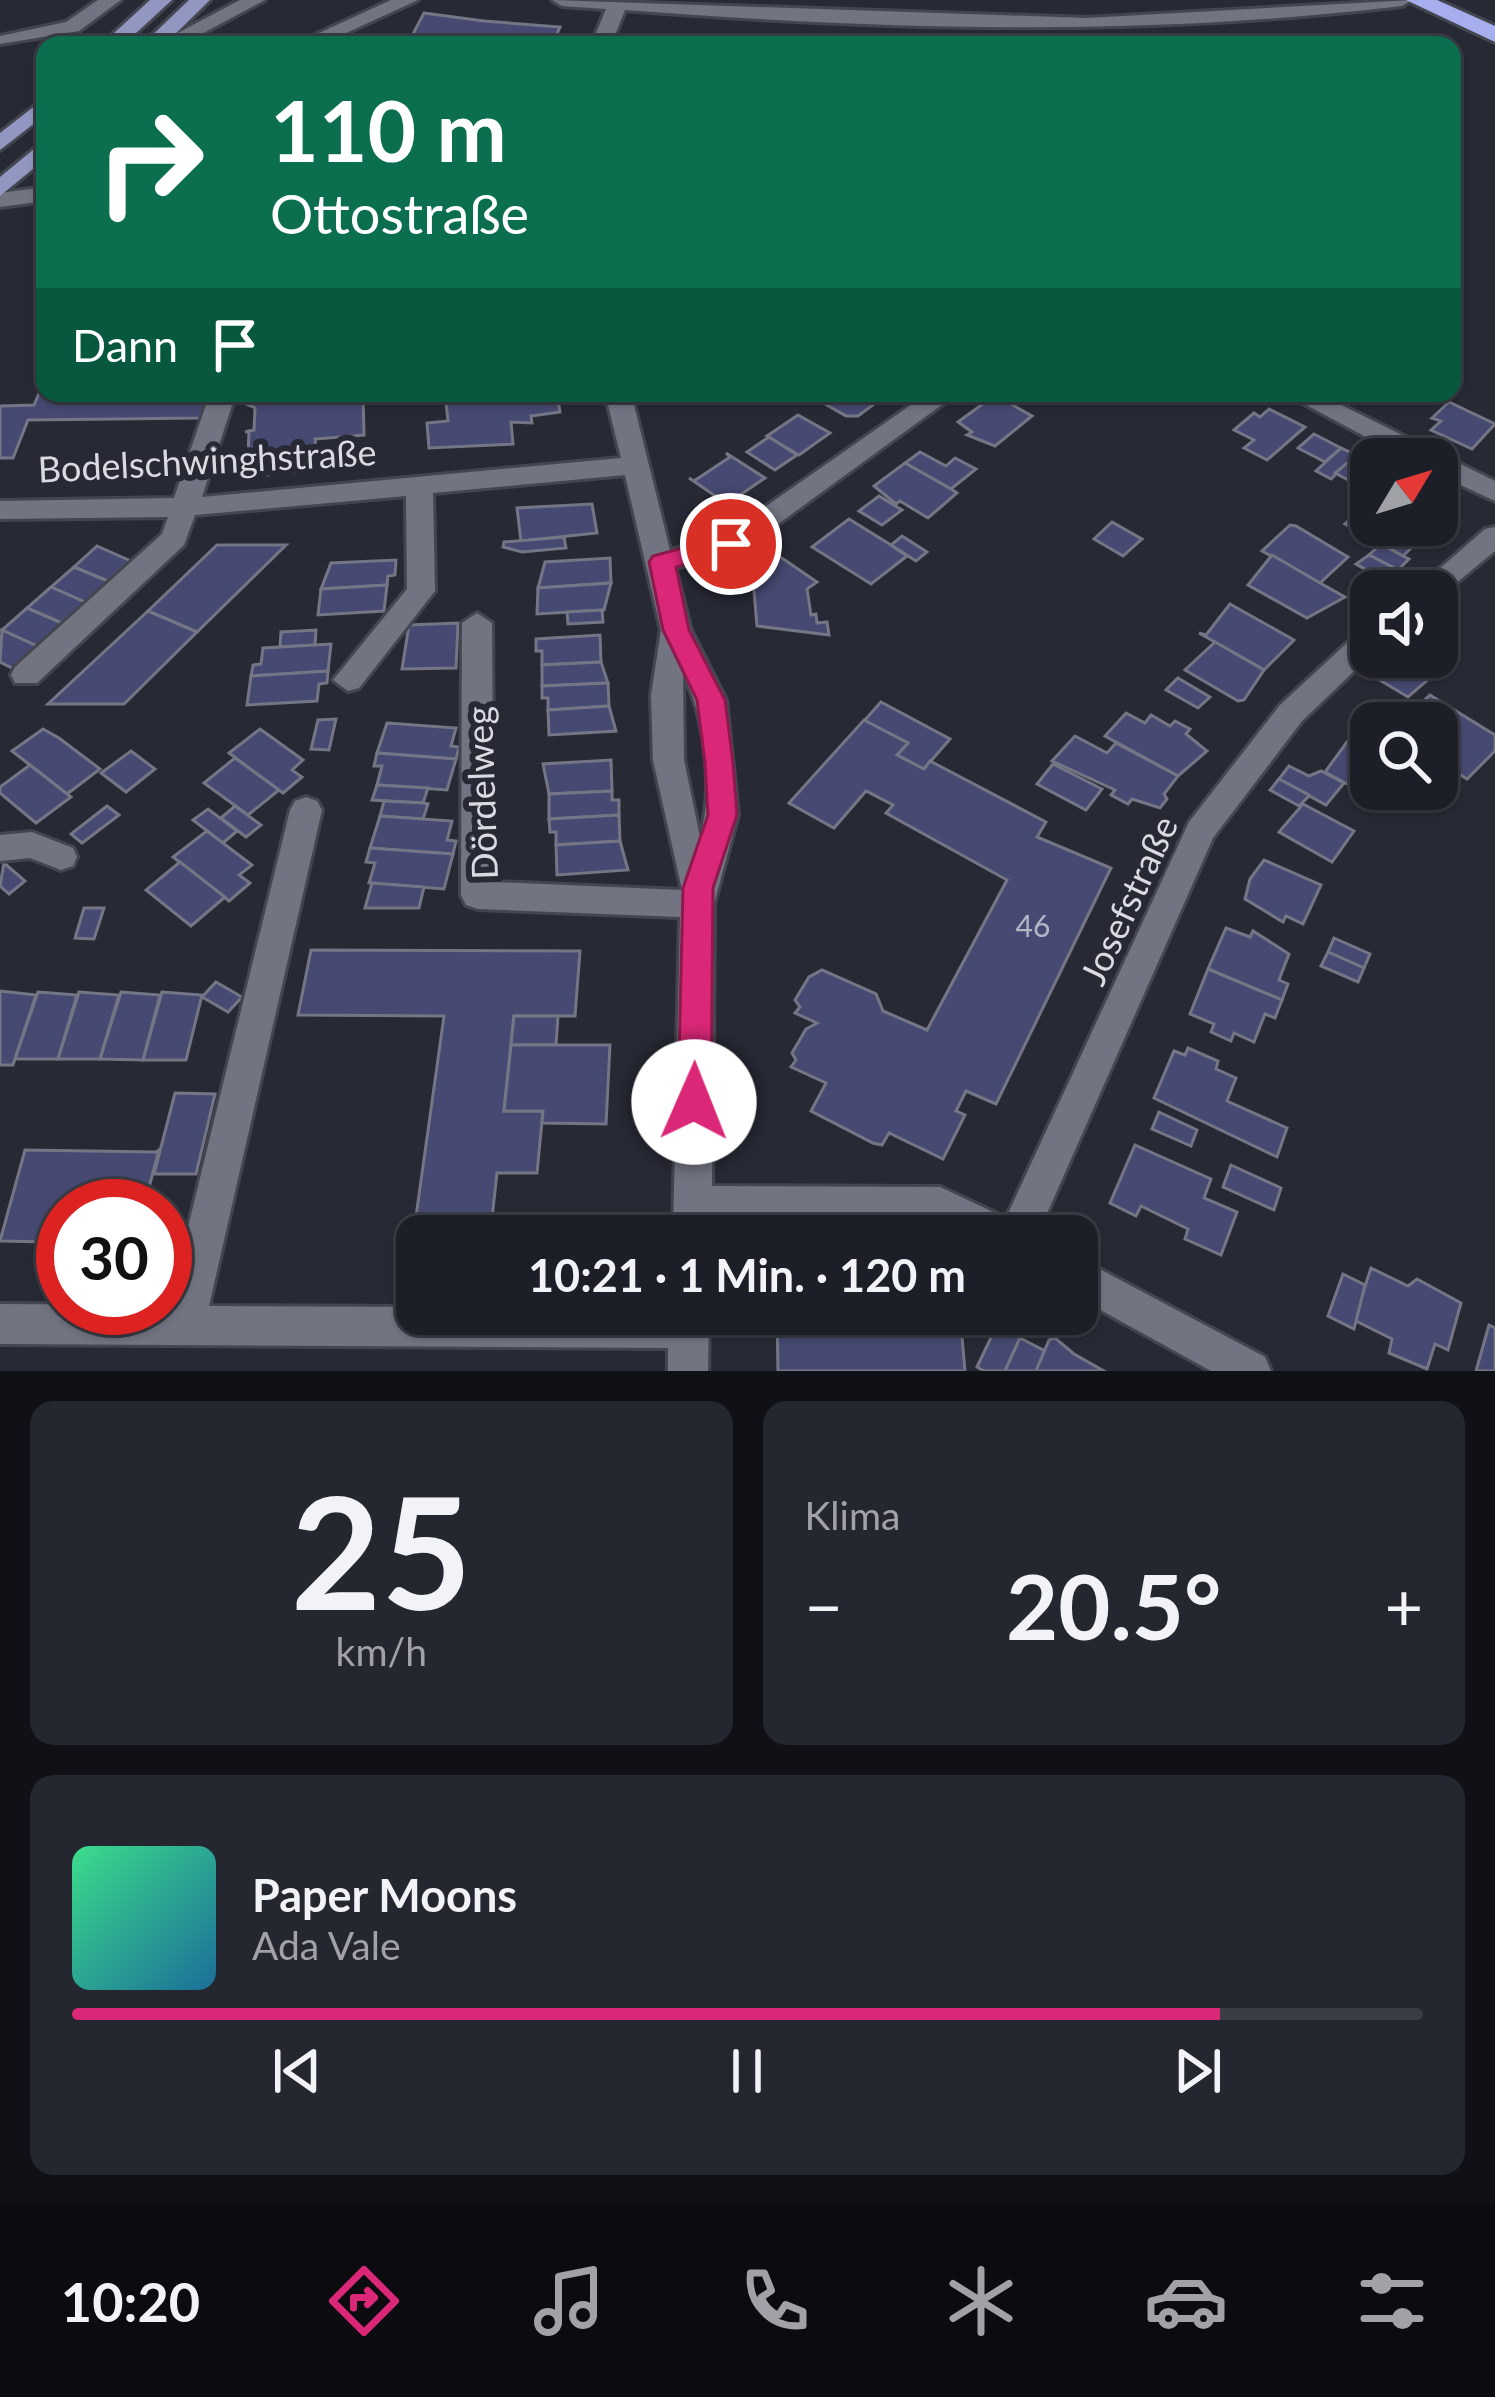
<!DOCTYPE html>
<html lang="de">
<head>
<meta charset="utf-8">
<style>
	:root { --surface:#1d1f28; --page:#252730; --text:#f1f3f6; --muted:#a0a2a8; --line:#3b3d45; --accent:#db2777 }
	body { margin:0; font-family:Lato,sans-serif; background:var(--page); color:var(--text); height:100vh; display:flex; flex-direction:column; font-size:45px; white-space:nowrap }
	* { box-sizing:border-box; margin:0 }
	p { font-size:39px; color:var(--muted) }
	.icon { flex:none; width:66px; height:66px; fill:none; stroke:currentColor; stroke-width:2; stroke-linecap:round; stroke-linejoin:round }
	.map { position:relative; height:1371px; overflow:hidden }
	.sheet { display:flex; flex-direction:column; gap:30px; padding:30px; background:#101116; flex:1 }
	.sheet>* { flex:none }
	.top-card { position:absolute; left:36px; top:36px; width:1425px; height:366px; border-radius:24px; box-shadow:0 3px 9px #0004,0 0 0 3px var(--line); background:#0b6e4f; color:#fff; overflow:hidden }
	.needle { width:78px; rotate:52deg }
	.controls { position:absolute; left:1350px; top:438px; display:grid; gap:24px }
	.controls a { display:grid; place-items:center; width:108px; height:108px; border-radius:24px; background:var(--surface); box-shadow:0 3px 9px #0004,0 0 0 3px var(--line); font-size:60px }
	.speed { position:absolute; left:36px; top:1179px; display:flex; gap:24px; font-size:60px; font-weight:700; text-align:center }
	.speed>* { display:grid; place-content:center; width:156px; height:156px; border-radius:50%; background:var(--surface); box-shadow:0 3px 9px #0004,0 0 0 3px var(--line); line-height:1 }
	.speed .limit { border:18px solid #d22; background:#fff; color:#111 }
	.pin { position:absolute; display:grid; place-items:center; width:102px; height:102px; color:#fff; margin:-51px; border:6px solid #fff; border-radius:50%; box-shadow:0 3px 12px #0007 }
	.me { position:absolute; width:132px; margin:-66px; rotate:1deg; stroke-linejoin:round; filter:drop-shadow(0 0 9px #0008) }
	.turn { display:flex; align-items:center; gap:42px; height:252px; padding:0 36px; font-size:54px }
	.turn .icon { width:156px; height:156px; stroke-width:2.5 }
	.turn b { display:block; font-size:84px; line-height:102px }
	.then { display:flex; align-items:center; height:114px; padding:0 36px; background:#0003; gap:24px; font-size:45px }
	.big { font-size:90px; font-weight:700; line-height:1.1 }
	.sheet .tile { flex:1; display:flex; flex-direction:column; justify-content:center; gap:18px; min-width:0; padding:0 42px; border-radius:24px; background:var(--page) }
	.sheet .dial { align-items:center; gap:0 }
	.dial b { font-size:156px; line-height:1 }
	.song { display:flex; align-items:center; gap:36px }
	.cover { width:144px; height:144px; border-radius:18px; background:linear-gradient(135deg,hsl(150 70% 55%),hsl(200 70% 35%)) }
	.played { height:12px; border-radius:6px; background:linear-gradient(90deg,var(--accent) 85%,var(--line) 85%) }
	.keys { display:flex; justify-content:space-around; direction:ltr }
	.heat { display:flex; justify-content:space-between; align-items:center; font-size:66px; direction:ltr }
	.sheet .tiles { flex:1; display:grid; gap:30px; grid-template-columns:1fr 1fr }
	.tile:last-child { grid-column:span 2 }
	.trip { position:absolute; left:396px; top:1215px; width:702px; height:120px; border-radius:24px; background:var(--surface); box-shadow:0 3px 9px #0004,0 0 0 3px var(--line); font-weight:700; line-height:120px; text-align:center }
	.tabs { display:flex; height:192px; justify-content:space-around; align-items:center; background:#0c0c10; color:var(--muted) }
	.tabs .icon { width:84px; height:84px }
	.tabs .current { color:var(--accent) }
	.tabs b { font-size:54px; color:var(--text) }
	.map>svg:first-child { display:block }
</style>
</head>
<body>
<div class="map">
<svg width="1495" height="1371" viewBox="0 0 1495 1371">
	<rect width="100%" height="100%" fill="#272935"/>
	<g fill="#464971" stroke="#747685" stroke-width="3">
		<polygon points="424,13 484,21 560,27 552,45 407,45"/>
		<polygon points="45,379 45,393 209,393 201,418 28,420 13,458 0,458 0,406 34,405"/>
		<polygon points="247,393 363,393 364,435 315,439 316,447 323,446 323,469 247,477 249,431 245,432 254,430 255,408 246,404"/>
		<polygon points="557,393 560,412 531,416 532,423 511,422 513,444 429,448 427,423 448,421 446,403 452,393"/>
		<polygon points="806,393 861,393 877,402 858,416 846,416"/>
		<polygon points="995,395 1032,416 995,446 967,435 972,432 958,422"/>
		<polygon points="1449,402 1495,424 1472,449 1431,430 1441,421 1432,418"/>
		<polygon points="1269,409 1305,427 1267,460 1244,448 1254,440 1234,430 1254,413 1260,417"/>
		<polygon points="798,415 830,433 799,455 767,436"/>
		<polygon points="1314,434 1341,448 1325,462 1298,448"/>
		<polygon points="769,437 797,455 775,470 747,452"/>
		<polygon points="1341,448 1356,455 1331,479 1316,471"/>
		<polygon points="920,452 946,466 955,458 976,469 951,489 905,463"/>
		<polygon points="726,453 765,478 727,504 689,478 694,481 730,457"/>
		<polygon points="1357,455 1371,462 1371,492 1335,473"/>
		<polygon points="905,463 951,489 957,493 928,518 900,501 896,504 874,486"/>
		<polygon points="879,496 902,510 882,525 859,511"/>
		<polygon points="1371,501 1371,525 1435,525 1403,556 1345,524"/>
		<polygon points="592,504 597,533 521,541 517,508"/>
		<polygon points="849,519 891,545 907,556 871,584 812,547"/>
		<polygon points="1112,522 1142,539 1123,556 1094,539"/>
		<polygon points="1290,525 1296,526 1348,557 1320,583 1262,551"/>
		<polygon points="902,536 927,552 916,561 891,545"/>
		<polygon points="564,537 566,548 522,552 503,547 504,542"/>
		<polygon points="1381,544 1403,556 1409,559 1398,570 1369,555"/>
		<polygon points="217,545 286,545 197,632 148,611"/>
		<polygon points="97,546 133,562 110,582 74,567"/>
		<polygon points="773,552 817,582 807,589 811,615 816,614 817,623 827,622 829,635 757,626 752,568"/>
		<polygon points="1272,555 1320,583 1345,597 1307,618 1248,585"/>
		<polygon points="1369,555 1398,570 1386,581 1356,564"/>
		<polygon points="610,558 611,583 538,588 545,562"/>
		<polygon points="396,560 395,575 388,576 387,585 321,589 331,563"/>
		<polygon points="74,567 110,582 87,603 51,587"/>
		<polygon points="611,583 604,610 537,614 538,588"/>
		<polygon points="387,585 384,611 318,615 321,589"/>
		<polygon points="51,587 87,603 64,624 27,608"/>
		<polygon points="1230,604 1294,640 1264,670 1199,633 1206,635"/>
		<polygon points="27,608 64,624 39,647 2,630"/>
		<polygon points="602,610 603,622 568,624 567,612"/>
		<polygon points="148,611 197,632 124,704 48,704"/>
		<polygon points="458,623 456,668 402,669 409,625"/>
		<polygon points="2,630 39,647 14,669 0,662"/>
		<polygon points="316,630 315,645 280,647 281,632"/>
		<polygon points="600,635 601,662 542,665 542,651 536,651 536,639"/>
		<polygon points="1215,642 1264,670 1244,700 1238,701 1185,670"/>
		<polygon points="331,644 328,671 251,676 253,665 261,664 263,648"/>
		<polygon points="1437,652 1446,657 1426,675 1398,657 1437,657"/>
		<polygon points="1397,657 1430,678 1408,697 1373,676"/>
		<polygon points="601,662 608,683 542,686 542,665"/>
		<polygon points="328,671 327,683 319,684 317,701 247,705 251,676"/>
		<polygon points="1178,678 1210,697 1198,708 1166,690"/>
		<polygon points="608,683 609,706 548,710 548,698 542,698 542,686"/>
		<polygon points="1430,695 1495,735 1495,751 1467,779 1437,760 1437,723 1399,723"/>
		<polygon points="881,702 950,739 924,769 897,755 908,743 864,721"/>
		<polygon points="609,706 616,731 549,735 548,710"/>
		<polygon points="1126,713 1145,723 1151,715 1170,726 1175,721 1190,729 1186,734 1207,751 1178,776 1105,736"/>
		<polygon points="336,719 329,750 311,749 318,720"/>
		<polygon points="864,720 908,743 897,755 924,769 930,761 1046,822 1037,837 1111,868 996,1104 966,1091 956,1111 965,1115 943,1159 889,1133 882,1145 873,1143 811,1111 826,1083 791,1067 796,1060 792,1053 806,1029 817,1023 795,1013 800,1007 795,1000 809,977 822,970 876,994 883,1011 927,1030 1007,880 886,813 893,805 866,791 834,828 789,803"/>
		<polygon points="387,723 456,728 451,746 459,747 456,759 377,753"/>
		<polygon points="43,729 59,738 100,769 67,794 12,751"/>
		<polygon points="260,729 303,760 292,770 302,777 283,793 229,753"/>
		<polygon points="1075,736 1107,753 1116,743 1178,776 1164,794 1167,799 1160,808 1132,799 1128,804 1111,795 1115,790 1052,761"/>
		<polygon points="1347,742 1371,754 1371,789 1395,789 1384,804 1325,772"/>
		<polygon points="131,751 155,769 126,792 101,773"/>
		<polygon points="377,753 456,759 447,790 377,785 382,766 374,766"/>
		<polygon points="235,758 279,790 248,815 204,783"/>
		<polygon points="611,760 612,791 549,794 543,764"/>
		<polygon points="1053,764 1102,789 1086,810 1037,784"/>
		<polygon points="30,765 71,797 36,823 0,793 0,787"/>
		<polygon points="1289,766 1309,776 1321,771 1344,783 1326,805 1279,779"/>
		<polygon points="1279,779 1309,795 1309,796 1299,806 1270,790"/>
		<polygon points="377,785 428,788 423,803 372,800"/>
		<polygon points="612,791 612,800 619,800 619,815 549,819 549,794"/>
		<polygon points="384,801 423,803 428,804 423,819 380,816"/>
		<polygon points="1303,804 1354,831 1332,862 1279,832"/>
		<polygon points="107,806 119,815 82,843 71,834"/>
		<polygon points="235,806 261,825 246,837 221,818"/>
		<polygon points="208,809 237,831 223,843 193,820"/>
		<polygon points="619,815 620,841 556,845 556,832 550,832 549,819"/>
		<polygon points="380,816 452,821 447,840 456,841 453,854 370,848"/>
		<polygon points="207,831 252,865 239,875 250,883 229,901 173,857"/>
		<polygon points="620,841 628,870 557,875 556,845"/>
		<polygon points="370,848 453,854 444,889 369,883 375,863 366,862"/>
		<polygon points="1264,860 1321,885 1303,924 1286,916 1283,922 1245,899 1250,879"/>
		<polygon points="180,862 225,897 191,926 146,890"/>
		<polygon points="4,863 25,881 9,894 0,886"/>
		<polygon points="372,883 424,887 419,908 365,908"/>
		<polygon points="84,908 104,908 94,939 75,938"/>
		<polygon points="1226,928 1250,937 1253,931 1289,954 1279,980 1288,984 1282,1000 1208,969"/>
		<polygon points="1334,938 1370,954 1364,968 1328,952"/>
		<polygon points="311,950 580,951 575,1016 514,1016 504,1111 543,1111 537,1173 497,1173 490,1236 413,1238 444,1016 298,1015"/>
		<polygon points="1328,952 1364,968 1358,982 1321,966"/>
		<polygon points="1208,969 1282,1000 1275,1018 1265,1014 1254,1042 1234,1033 1231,1041 1211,1032 1214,1024 1190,1014"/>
		<polygon points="216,982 242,997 228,1012 202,997"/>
		<polygon points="0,991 36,995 13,1065 0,1065"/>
		<polygon points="38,992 77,995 58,1059 15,1059"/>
		<polygon points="79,992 119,995 100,1059 58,1059"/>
		<polygon points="121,992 160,995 143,1060 100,1059"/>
		<polygon points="162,992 202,995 186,1060 143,1060"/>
		<polygon points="514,1016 558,1016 556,1045 511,1045"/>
		<polygon points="511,1045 610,1045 606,1124 542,1123 543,1111 504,1111"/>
		<polygon points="1188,1048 1218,1061 1216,1069 1236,1078 1227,1101 1287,1128 1277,1157 1154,1098 1174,1051 1185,1055"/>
		<polygon points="175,1093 215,1094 196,1174 154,1174"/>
		<polygon points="1159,1112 1197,1130 1191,1146 1152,1129"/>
		<polygon points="1135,1145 1211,1179 1204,1198 1237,1212 1221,1255 1185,1239 1188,1229 1141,1206 1136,1216 1110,1203"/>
		<polygon points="25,1150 156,1152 159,1150 144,1206 63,1206 63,1248 46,1248 47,1242 0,1241"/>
		<polygon points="1231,1165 1281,1188 1274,1210 1223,1187"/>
		<polygon points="1371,1268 1408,1286 1417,1279 1461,1303 1448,1350 1435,1344 1427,1369 1389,1353 1392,1339 1354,1320"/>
		<polygon points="1343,1274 1365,1285 1354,1329 1328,1316"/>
		<polygon points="777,1314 960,1314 965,1371 778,1371"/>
		<polygon points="997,1325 1020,1338 1005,1371 984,1371 977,1367"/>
		<polygon points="1489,1325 1495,1328 1495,1371 1476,1371"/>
		<polygon points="1020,1338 1045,1351 1036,1371 1005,1371"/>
		<polygon points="1055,1338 1074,1354 1104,1371 1036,1371 1049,1340"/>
	</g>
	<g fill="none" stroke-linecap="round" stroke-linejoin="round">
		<g stroke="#44464f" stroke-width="6">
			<g id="minor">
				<polygon points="98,0 121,0 79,31 0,44 0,36 66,22"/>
				<polygon points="240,0 265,0 181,45 155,45"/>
				<polygon points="391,0 418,0 320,45 293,45"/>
				<path d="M 552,0 L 1087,18 L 1412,0 L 1402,6 C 1143,37 886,30 625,10 L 611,45 L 591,45 L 606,9 L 562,6 Z"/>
				<polygon points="45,187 45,201 0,207 0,193"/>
				<path d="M 210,393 L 236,393 L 202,497 L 621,458 L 605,393 L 631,393 L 670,550 L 722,537 L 928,393 L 958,393 L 741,551 L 675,568 L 691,630 L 726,700 L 738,815 L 714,904 L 712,1186 L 940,1187 L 1006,1218 L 1189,822 L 1280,705 L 1361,630 L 1371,627 L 1371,655 L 1302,721 L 1213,838 L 1037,1236 L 963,1236 L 937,1223 L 711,1222 L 711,1236 L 673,1236 L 680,917 L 478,909 L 466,905 L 461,895 L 462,623 L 477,613 L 492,623 L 494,882 L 682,890 L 653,760 L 651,695 L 661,630 L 625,475 L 433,493 L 435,591 L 359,688 L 348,691 L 333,680 L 407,589 L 406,496 L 195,515 L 184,545 L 37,683 L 15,683 L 11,675 L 15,667 L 162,534 L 168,517 L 0,519 L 0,501 L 174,498 ZM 683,674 C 706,720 714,788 700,837 L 684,760 Z"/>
				<polygon points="1284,393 1317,393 1495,481 1495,501 1437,474 1437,459 1407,459"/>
				<polygon points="1495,527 1495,551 1438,598 1437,591 1414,591 1485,529"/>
				<polygon points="306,797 317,801 322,810 209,1306 417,1307 417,1314 709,1314 708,1371 668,1371 668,1348 0,1344 0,1304 169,1305 290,810 295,801"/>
				<polygon points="32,832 73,848 77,857 73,866 61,870 30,858 0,861 0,835"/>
				<polygon points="1077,1257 1265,1357 1271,1371 1211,1371 1077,1297"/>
			</g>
		</g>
		<g stroke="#44464f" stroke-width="6">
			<g id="major">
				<polygon points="150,0 172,0 123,45 101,45"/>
				<polygon points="189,0 210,0 164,45 142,45"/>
				<polygon points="45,98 45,115 0,150 0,133"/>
				<polygon points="45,140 45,159 0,196 0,177"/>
			</g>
		</g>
		<g stroke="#44464f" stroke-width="6">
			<polygon id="highway" points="1406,0 1437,0 1495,26 1495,42"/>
		</g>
		<use href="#minor" fill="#727482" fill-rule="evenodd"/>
		<use href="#major" fill="#9297c2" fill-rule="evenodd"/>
		<use href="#highway" fill="#a7aeed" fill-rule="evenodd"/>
	</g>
	<polygon fill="#db2777" stroke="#8e194d" stroke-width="3" points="731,535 744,544 740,550 676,567 689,630 725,700 733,763 737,815 713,888 711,1102 706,1112 694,1117 683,1112 678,1102 683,888 708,815 705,763 697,700 663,630 649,562 653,556"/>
	<g text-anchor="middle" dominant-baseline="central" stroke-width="12" stroke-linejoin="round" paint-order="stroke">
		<g font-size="30" fill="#b4b6c6">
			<text x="1033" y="925">46</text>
		</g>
		<g font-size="36" fill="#d9dae2" stroke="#272935">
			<text transform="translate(207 460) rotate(-3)">Bodelschwinghstraße</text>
			<text transform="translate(481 793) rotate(-92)">Dördelweg</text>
			<text transform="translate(1128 900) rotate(-65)">Josefstraße</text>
		</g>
	</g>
</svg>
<div class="controls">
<a><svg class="needle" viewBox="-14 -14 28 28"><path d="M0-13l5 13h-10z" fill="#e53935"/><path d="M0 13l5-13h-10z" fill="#a0a2a8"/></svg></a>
<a><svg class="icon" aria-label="sound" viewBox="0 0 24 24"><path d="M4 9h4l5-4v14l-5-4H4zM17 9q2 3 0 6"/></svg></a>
<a><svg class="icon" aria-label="search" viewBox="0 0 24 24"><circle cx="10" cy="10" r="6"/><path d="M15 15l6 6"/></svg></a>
</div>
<div class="speed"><div class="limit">30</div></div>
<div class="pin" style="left:731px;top:544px;background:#d93025"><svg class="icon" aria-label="arrive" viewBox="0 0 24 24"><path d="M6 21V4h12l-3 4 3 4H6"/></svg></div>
<svg class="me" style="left:694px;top:1102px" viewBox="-20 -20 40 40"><circle r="19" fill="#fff"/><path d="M0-13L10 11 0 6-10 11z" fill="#db2777"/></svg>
<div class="trip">10:21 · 1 Min. · 120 m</div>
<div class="top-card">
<div class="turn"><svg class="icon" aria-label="right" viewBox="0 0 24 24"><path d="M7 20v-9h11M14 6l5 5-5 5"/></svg><div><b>110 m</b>Ottostraße</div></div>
<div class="then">Dann<svg class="icon" aria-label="arrive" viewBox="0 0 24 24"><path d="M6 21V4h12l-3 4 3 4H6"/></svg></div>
</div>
</div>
<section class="sheet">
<div class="tiles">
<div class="tile dial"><b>25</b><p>km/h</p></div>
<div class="tile"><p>Klima</p>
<div class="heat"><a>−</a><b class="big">20.5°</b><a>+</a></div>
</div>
<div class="tile">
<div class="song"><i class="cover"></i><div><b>Paper Moons</b><p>Ada Vale</p></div></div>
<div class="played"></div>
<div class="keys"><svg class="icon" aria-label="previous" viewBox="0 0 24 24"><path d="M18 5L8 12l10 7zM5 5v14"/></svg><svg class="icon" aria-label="pause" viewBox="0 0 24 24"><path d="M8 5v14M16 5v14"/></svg><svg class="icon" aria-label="next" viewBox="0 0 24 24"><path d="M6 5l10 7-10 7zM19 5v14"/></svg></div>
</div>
</div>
</section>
<nav class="tabs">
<b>10:20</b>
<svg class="icon current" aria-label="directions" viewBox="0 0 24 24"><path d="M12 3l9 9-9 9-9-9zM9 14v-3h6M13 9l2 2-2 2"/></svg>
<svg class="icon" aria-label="music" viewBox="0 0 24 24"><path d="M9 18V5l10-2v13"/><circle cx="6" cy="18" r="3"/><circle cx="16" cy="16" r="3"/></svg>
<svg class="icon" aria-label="phone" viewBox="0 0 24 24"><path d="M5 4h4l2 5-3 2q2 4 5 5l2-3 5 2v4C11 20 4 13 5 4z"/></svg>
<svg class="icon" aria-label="climate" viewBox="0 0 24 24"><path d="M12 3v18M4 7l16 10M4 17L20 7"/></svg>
<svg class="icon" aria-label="car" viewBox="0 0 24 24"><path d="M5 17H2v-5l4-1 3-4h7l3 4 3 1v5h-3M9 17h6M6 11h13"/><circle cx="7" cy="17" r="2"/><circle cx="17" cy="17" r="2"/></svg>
<svg class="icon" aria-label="filters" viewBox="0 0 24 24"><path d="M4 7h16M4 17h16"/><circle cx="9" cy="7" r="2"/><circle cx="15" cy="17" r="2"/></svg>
</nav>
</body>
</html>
